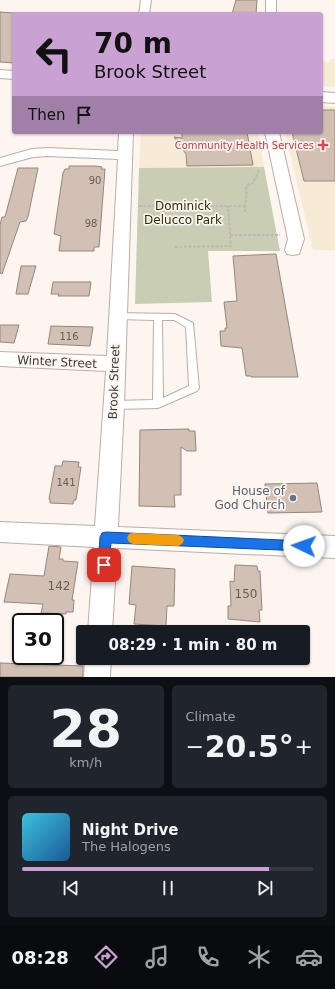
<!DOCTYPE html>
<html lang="en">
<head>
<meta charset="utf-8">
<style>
	:root { --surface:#171b24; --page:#20242c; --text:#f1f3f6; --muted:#9ea1a6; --line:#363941; --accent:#c9a1d2 }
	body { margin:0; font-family:"DejaVu Sans",sans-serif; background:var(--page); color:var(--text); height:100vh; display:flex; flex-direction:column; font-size:15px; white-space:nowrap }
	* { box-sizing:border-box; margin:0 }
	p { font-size:13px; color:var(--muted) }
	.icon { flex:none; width:22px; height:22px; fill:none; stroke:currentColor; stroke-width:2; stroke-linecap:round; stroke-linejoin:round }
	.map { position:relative; height:677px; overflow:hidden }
	.sheet { display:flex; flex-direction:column; gap:8px; padding:8px; background:#0d0f14; flex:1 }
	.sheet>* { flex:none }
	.banner { position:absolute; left:12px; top:12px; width:311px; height:122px; border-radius:4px; box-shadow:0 1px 3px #0004; background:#c9a1d2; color:#111; overflow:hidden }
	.speed { position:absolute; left:12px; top:613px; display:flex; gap:8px; font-size:20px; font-weight:700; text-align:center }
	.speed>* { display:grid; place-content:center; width:52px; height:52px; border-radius:50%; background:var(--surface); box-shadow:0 1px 3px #0004; line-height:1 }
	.speed .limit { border:2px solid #111; border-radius:6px; background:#fff; color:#111 }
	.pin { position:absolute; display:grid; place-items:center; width:34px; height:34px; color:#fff; margin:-17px; border-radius:8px; box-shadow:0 2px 6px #0006 }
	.me { position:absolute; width:44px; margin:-22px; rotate:273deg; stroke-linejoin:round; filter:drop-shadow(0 0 3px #0008) }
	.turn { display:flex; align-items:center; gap:14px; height:84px; padding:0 16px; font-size:18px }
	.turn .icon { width:52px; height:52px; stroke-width:2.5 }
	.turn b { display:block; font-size:28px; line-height:34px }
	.then { display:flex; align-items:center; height:38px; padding:0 16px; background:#0003; gap:8px; font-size:15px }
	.big { font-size:30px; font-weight:700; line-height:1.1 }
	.sheet .widget { flex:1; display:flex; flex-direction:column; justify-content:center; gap:6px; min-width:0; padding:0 14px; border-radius:6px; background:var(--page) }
	.sheet .dial { align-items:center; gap:0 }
	.dial b { font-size:52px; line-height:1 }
	.song { display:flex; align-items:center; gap:12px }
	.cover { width:48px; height:48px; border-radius:6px; background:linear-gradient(135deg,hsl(190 70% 55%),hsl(210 70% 35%)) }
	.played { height:4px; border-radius:2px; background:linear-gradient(90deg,var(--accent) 85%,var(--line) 85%) }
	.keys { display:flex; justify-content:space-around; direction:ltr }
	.heat { display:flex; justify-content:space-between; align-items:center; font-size:22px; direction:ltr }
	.sheet .tiles { flex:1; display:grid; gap:8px; grid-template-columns:1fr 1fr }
	.widget:last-child { grid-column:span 2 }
	.trip { position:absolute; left:76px; top:625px; width:234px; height:40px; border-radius:4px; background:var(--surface); box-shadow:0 1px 3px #0004; font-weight:700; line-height:40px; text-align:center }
	.dock { display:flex; height:64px; justify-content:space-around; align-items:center; background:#090b0e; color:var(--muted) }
	.dock .icon { width:28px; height:28px }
	.dock .current { color:var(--accent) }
	.dock b { font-size:18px; color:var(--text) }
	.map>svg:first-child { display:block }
</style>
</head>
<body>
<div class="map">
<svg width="335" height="677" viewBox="0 0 335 677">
	<rect width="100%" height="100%" fill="#fcf5f0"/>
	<g fill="#f7ebd6">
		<polygon points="330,59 335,59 335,87 321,86 321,61 330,62"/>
		<polygon points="321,106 335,107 335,250 313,250 285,132 321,132"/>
		<polygon points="141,132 258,132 264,167 139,168"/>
	</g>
	<polygon fill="#c9cdb3" points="264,167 280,251 208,251 212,302 135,304 139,168"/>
	<g fill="#d2c0b5" stroke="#97867b">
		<polygon points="236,0 257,0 256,14 232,14"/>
		<polygon points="0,12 14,13 14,63 0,62"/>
		<polygon points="321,110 335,110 335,181 304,181 292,132 321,132"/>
		<polygon points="182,132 247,132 253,165 187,166 186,154 174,137 182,138"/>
		<polygon points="69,166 95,166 102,167 101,169 105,169 99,247 94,247 94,251 59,251 61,236 54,234 63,173 65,169 69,169"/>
		<polygon points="18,168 38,168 28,217 26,221 20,222 2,274 0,273 0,225 2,217 5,217"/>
		<polygon points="276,254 298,377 251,377 251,376 246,376 242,348 221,346 220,331 225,331 225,328 227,328 224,302 237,301 233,256"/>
		<polygon points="21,266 36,266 28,294 16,294"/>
		<polygon points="53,282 91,282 89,296 58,296 59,294 51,294"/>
		<polygon points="0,325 19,325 14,343 0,342"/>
		<polygon points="51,326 93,327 90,346 48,344"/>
		<polygon points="189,429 189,431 195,431 196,451 187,451 181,447 181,495 174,495 175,507 139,506 140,430"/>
		<polygon points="63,461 79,462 78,467 81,467 76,500 74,500 73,504 50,503 50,499 49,499 55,466 62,466"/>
		<polygon points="317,483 322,512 268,513 265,484"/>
		<polygon points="49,546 61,547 59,559 63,559 63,561 78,562 72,600 74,600 73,612 66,612 66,614 41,613 43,604 4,602 10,574 44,576"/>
		<polygon points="235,565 257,566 258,571 260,571 262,610 259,610 260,622 228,619 228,606 231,606 230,581 234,582"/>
		<polygon points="132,566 175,569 174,606 167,606 166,626 134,624 136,605 129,604"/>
		<polygon points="0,663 83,666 83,677 0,677"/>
	</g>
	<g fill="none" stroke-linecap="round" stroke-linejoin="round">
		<g stroke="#bfada2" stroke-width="2">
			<path id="service" d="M 117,313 L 175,314 L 193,323 L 199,388 L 197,391 L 158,408 L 114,409 L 111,408 L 109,405 L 111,402 L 114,401 L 153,400 L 154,320 L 117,319 L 113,316 ZM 162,320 L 174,320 L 186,327 L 189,386 L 163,398 Z"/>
		</g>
		<g stroke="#bfada2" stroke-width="2">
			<g id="minor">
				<polygon points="141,0 151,0 149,14 139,14"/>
				<rect x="266" y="0" width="10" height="14"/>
				<polygon points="119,132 133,132 124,405 118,527 335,536 335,558 117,548 112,632 88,632 94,547 0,542 0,522 95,526 106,371 0,366 0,352 107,356 118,159 48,156 33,157 0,166 0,158 32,149 48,148 118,151"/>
				<polygon points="265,132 279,132 304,239 299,254 293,255 287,254 285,250 288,239"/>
				<polygon points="85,658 111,658 110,677 84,677"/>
			</g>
		</g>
		<g stroke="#bfada2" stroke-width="2">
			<g id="trunk">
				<polygon points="0,70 14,71 14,79 0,78"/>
				<polygon points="321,92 335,93 335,103 321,102"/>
			</g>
		</g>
		<g stroke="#bfb8b3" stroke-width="2" stroke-dasharray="3 1.5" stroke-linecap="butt">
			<polyline points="139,206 244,206"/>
			<path d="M 245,212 C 244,202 248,196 246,186 L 253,183 L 259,170"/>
			<polyline points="230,235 280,235"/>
			<polyline points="175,247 231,246 228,206"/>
		</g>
		<use href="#service" fill="#fff" fill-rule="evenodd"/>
		<use href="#minor" fill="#fff" fill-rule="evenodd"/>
		<use href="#trunk" fill="#fff" fill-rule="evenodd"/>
	</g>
	<polygon fill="#1a73e8" stroke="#114b97" points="106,532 304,541 308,542 310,546 308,550 304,551 111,543 108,569 104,571 100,569 98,565 100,537 102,533"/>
	<polygon fill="#f59e0b" points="133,533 178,535 182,537 184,540 182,544 178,546 133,544 129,542 127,538 129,534"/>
	<path fill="#e0444e" stroke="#fcf5f0" stroke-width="1.5" d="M321 139h4v4h4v4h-4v4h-4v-4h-4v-4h4z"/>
	<circle fill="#6b7280" stroke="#fcf5f0" stroke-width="1.5" cx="293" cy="498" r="4"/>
	<g text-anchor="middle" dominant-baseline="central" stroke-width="3.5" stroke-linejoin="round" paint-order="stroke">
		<g font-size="10" fill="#be3a42" stroke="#fcf5f0" text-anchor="end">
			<text x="314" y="145">Community Health Services</text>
		</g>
		<g font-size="10" fill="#665c56">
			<text x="95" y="180">90</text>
			<text x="91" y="223">98</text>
			<text x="69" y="336">116</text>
			<text x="66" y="482">141</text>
		</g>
		<g font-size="12" fill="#2c2f07" stroke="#fcf5f0">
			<text x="183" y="206">Dominick<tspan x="183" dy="14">Delucco Park</tspan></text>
		</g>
		<g font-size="12" fill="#423a36" stroke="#fcf5f0">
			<text transform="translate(57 362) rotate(3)">Winter Street</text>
			<text transform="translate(114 382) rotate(-88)">Brook Street</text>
		</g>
		<g font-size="12" fill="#5b616d" stroke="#fcf5f0" text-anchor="end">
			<text x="285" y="491">House of<tspan x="285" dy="14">God Church</tspan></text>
		</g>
		<g font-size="12" fill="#665c56">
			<text x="59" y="586">142</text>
			<text x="246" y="594">150</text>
		</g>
	</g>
</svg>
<div class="speed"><div class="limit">30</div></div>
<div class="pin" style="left:104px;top:565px;background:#d93025"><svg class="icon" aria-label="arrive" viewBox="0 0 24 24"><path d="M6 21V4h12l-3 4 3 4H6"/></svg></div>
<svg class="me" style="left:304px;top:546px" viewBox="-20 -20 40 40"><circle r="19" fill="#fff"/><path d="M0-13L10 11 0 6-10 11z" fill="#1a73e8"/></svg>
<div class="trip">08:29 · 1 min · 80 m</div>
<div class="banner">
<div class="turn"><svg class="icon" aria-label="left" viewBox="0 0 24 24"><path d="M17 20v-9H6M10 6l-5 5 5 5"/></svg><div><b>70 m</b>Brook Street</div></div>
<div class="then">Then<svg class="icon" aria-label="arrive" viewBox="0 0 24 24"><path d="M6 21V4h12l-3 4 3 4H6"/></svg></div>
</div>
</div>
<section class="sheet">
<div class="tiles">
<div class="widget dial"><b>28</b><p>km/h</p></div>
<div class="widget"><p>Climate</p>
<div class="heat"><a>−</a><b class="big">20.5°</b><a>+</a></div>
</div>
<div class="widget">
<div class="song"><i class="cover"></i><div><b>Night Drive</b><p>The Halogens</p></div></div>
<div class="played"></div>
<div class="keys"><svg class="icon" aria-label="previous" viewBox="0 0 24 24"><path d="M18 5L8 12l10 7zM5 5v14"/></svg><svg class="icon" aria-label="pause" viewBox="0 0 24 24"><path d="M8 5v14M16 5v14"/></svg><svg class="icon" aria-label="next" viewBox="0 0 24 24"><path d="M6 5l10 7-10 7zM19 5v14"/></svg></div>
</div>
</div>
</section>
<nav class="dock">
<b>08:28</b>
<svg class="icon current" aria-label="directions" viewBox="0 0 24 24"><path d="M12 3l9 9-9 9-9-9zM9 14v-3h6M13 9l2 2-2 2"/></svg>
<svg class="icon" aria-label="music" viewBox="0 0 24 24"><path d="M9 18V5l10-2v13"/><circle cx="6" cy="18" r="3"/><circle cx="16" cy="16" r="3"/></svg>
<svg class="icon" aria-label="phone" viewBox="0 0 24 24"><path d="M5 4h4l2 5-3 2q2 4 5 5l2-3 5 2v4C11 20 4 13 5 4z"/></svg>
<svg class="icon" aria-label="climate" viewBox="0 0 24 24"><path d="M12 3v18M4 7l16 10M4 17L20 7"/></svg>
<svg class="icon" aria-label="car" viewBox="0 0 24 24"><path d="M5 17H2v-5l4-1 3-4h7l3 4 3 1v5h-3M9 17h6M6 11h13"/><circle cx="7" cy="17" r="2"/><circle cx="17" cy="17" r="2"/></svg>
</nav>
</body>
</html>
